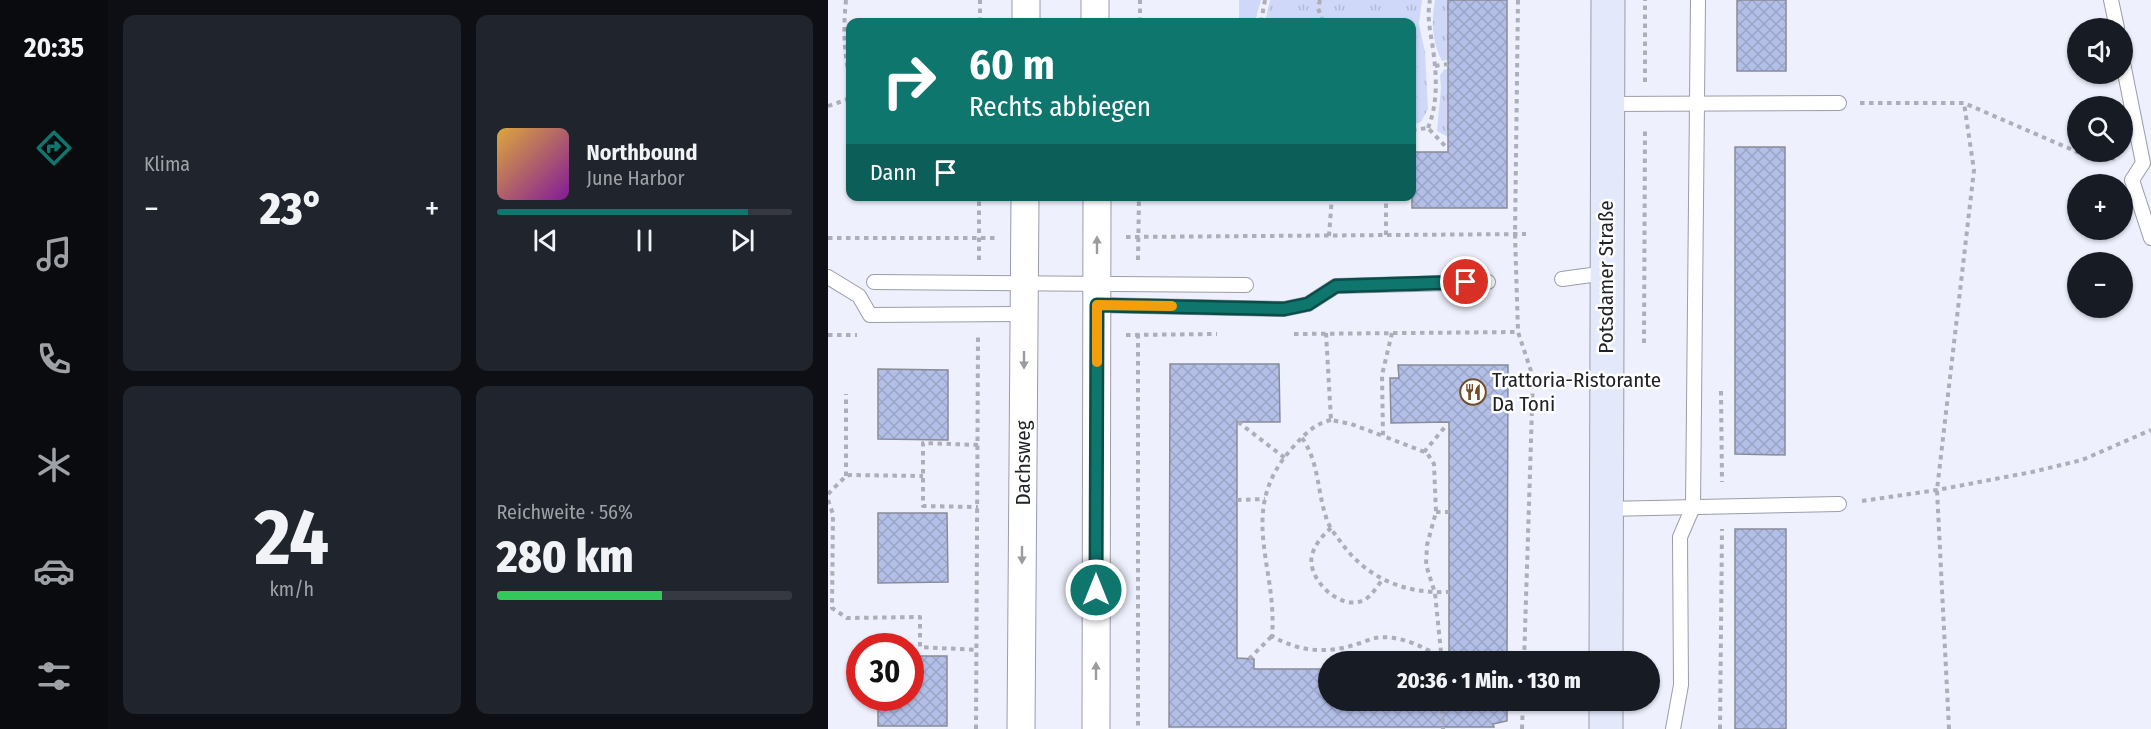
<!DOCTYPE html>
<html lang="de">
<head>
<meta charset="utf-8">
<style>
	:root { --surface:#171b24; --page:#20242c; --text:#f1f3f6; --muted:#9ea1a6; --line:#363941; --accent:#0f766e }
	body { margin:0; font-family:"Fira Sans Condensed",sans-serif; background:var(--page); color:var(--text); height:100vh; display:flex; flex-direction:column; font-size:22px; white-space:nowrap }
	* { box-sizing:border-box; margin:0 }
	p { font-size:20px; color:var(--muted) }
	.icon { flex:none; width:33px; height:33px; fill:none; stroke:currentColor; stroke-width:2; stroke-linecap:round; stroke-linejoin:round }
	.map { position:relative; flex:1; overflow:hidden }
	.drawer { display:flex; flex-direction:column; gap:15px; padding:15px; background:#0d0f14; width:720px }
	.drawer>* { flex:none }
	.top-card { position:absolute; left:18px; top:18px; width:570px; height:183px; border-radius:12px; box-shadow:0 2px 4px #0004; background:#0f766e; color:#fff; overflow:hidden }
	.buttons { position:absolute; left:1239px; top:18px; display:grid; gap:12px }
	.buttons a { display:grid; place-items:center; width:66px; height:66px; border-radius:50%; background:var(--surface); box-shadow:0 2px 4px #0004; font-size:30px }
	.speed { position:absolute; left:18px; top:633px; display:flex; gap:12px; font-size:30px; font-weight:700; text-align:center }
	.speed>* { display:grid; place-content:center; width:78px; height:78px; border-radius:50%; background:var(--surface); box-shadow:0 2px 4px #0004; line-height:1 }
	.speed .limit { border:9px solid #d22; background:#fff; color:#111 }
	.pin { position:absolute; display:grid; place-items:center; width:51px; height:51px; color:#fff; margin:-26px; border:3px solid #fff; border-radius:50%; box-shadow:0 2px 6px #0007 }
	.me { position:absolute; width:66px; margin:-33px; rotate:0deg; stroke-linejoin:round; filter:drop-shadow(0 0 4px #0008) }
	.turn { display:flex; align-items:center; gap:21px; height:126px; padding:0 24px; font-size:27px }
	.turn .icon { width:78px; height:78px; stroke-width:2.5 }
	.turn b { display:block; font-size:42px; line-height:51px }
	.then { display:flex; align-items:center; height:57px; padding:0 24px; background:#0003; gap:12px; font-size:22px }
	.big { font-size:45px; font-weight:800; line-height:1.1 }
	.drawer .tile { flex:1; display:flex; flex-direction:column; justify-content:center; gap:9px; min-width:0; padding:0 21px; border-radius:12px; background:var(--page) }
	.drawer .dial { align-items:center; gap:0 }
	.dial b { font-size:78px; line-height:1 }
	.song { display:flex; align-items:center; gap:18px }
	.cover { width:72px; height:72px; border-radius:9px; background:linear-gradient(135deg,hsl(40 70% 55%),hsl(290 70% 35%)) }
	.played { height:6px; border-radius:3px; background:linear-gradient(90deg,var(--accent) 85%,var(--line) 85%) }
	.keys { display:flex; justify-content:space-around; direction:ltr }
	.heat { display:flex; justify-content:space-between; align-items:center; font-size:33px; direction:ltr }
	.charge { height:9px; border-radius:4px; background:linear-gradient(90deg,#34c759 56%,var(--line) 0) }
	.drawer .tiles { flex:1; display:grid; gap:15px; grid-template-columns:repeat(2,1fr) }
	.trip { position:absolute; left:490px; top:651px; width:342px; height:60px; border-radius:30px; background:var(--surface); box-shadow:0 2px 4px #0004; font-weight:800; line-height:60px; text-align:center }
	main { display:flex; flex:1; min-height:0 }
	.menu { display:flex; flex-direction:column; width:108px; justify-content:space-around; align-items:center; background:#090b0e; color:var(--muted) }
	.menu .icon { width:42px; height:42px }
	.menu .on { color:var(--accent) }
	.menu b { font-size:27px; color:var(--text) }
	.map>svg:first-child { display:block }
</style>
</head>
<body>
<main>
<nav class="menu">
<b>20:35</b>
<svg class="icon on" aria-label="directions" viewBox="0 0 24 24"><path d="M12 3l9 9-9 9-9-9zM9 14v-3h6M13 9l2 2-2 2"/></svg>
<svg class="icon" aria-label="music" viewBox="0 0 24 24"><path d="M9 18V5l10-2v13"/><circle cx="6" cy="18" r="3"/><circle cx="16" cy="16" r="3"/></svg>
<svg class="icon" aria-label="phone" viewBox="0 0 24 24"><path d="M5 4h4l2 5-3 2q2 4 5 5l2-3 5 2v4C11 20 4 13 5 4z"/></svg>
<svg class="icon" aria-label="climate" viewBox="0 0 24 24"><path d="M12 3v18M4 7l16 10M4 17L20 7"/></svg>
<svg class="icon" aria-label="car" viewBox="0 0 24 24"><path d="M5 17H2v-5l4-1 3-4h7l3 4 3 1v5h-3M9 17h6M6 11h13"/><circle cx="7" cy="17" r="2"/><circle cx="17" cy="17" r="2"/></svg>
<svg class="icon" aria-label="filters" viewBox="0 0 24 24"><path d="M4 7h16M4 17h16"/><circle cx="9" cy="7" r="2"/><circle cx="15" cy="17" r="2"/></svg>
</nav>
<section class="drawer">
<div class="tiles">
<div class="tile"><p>Klima</p>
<div class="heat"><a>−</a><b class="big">23°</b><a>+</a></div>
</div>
<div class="tile">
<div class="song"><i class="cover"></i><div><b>Northbound</b><p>June Harbor</p></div></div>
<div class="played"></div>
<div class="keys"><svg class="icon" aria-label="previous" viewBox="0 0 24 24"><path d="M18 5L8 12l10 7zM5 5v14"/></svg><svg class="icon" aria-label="pause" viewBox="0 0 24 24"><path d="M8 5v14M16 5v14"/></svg><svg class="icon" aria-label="next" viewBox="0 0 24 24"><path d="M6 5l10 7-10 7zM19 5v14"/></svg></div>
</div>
<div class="tile dial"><b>24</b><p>km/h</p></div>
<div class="tile"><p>Reichweite · 56%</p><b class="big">280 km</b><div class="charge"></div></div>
</div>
</section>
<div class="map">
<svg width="1323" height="729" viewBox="0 0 1323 729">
	<defs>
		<pattern id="grass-tufts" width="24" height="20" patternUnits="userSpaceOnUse" patternTransform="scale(1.5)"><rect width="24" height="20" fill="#cfd8f9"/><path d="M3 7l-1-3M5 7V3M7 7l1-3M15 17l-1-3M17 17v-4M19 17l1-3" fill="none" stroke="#b1b9d5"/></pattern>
		<pattern id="building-cross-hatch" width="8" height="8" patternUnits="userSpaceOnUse" patternTransform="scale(1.5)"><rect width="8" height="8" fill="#b4bfe8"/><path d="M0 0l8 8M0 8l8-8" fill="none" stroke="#9aa4c7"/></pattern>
	</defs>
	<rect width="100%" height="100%" fill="#eef1fd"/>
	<g fill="url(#grass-tufts)">
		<polygon points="411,0 433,0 427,22 411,22"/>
		<polygon points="442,0 594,0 591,24 597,52 600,109 593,122 584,125 584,22 437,22"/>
		<path d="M 607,0 L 620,0 L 620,60 L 614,61 C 604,43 603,20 607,0 Z"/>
		<polygon points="620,69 620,137 609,131 613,88 612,75 616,70"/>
	</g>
	<g fill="url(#building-cross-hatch)" stroke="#888c98" stroke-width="1.5">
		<polygon points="620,0 679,0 679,208 584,208 584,152 620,152"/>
		<rect x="909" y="0" width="49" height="71"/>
		<polygon points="907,147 957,147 957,455 907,454"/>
		<polygon points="342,364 451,364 452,422 409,422 409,658 426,659 426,669 501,669 501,700 679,700 679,721 665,724 666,727 341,727"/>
		<polygon points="570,365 680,365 679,662 621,662 621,422 563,423 562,378 571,378"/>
		<polygon points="50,369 120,370 120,440 50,439"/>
		<polygon points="50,513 119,513 120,582 50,583"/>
		<rect x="907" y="529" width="51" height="200"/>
		<polygon points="82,656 119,656 119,726 50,726 50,698 82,698"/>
	</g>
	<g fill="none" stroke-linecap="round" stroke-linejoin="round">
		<g stroke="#9a9daa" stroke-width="16">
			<g id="service">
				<polyline points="1283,0 1289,28"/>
				<polyline points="1294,58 1315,163 1304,180 1323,238"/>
				<polyline points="780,104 1011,103"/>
				<polyline points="0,277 31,296 42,315 196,314"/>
				<polyline points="734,279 778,273"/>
				<polyline points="46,282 418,285"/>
				<polyline points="269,305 456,309 480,304 508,286 660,282"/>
				<polyline points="777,509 1011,504"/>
				<polyline points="845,729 853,685 852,537 865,507 870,0"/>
			</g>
		</g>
		<g stroke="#9a9daa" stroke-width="29">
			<g id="minor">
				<polyline points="267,0 267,22"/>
				<polyline points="198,22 198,0"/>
				<polyline points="193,729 197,196"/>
				<polyline points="268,729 269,196"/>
			</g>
		</g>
		<g stroke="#9a9daa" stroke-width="35">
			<g id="secondary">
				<polyline points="778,662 780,0"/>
				<polyline points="778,700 778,729"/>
			</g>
		</g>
		<g stroke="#acaeb8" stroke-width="4" stroke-dasharray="4.5 4.5" stroke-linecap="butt">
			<path d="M 18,0 C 15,27 16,53 22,80"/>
			<polyline points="492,0 490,8 495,22"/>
			<polyline points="690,0 687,234 690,332 705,377 696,662"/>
			<polyline points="152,22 152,0"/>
			<polyline points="312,22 312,0"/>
			<polyline points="433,22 437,0"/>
			<polyline points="607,66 620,64"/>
			<polyline points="817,82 817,0"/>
			<polyline points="1032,103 1136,103 1254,154 1290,159"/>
			<polyline points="0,106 18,100 22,95"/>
			<path d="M 600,128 C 609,106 609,81 606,57 C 604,37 598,20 602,0"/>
			<polyline points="584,130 600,128 620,149"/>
			<polyline points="558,235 558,196"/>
			<polyline points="501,236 504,196"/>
			<polyline points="298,237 698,234"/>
			<polyline points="0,238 167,238"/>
			<polyline points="151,260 151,196"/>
			<polyline points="310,260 311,196"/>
			<polyline points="498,333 503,420 523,424 555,436"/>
			<polyline points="564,333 554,375 555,436 599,453 606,464 608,512 599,545 598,565 607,593 614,662"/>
			<polyline points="310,334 310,729"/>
			<polyline points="466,334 690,332"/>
			<polyline points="0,335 29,335"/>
			<polyline points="298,335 389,334"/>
			<polyline points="816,343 817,128"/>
			<polyline points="893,391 894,482"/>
			<path d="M 503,420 C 486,424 477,434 466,446 C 407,510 450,565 444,636 C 471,652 500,654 529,644 C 535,643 541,639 547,638 C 568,634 596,646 613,658"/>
			<polyline points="410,422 457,458"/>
			<path d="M 474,438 C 491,462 489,490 498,517 C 500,526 507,534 512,541 C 538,578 576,594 621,592"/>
			<polyline points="150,445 95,443 95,506 150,507"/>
			<polyline points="596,452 617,427"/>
			<polyline points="18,476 18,394"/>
			<polyline points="0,494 18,476 22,475 95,476"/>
			<polyline points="0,500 5,514 4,608 19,618 92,617 92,647 150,650"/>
			<polyline points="409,500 437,499"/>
			<polyline points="1034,501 1109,490 1204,472 1254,460 1323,430"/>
			<polyline points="608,512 621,512"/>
			<path d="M 503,528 C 495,535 487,544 484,555 C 478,579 513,612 536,600 C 543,597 550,585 555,579"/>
			<polyline points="421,659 444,636"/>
			<polyline points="614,700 615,729"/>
			<polyline points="148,729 150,337"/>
			<polyline points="694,729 695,700"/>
			<polyline points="892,729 894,529"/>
			<polyline points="1121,729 1109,490 1146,170 1136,103"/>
		</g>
		<use href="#service" stroke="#fff" stroke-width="14"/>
		<use href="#minor" stroke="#fff" stroke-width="27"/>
		<use href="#secondary" stroke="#e3e8fb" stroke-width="33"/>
	</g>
	<defs><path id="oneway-solid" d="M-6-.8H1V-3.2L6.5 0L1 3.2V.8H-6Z" transform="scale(1.5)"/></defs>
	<g fill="#9b9c9e">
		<use href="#oneway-solid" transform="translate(269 245) rotate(-90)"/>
		<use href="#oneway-solid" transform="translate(196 360) rotate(90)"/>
		<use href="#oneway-solid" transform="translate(194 555) rotate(90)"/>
		<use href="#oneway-solid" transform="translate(268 671) rotate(-90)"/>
	</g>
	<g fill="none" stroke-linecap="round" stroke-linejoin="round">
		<g stroke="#0a4d48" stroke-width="15">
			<polyline id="route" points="268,590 269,305 456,309 480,304 508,286 638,282"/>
		</g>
		<use href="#route" stroke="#0f766e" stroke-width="10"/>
		<polyline stroke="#f59e0b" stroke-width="10" points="269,362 269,305 344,306"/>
	</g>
	<defs>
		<g id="restaurant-ring" transform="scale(1.35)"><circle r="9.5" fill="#fff" stroke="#724d28" stroke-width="1.5"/><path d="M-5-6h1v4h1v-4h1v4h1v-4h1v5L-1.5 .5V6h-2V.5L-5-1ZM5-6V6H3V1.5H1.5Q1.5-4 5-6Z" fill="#724d28"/></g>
	</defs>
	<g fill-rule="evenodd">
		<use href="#restaurant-ring" x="645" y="392"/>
	</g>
	<g text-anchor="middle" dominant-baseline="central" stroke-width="5" stroke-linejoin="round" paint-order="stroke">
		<g font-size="21" fill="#212227" stroke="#fff">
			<text transform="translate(778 277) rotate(-90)">Potsdamer Straße</text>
			<text transform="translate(195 463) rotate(-90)">Dachsweg</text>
		</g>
		<g font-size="21" fill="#212227" stroke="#fff" text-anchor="start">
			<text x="664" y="380">Trattoria-Ristorante<tspan x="664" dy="24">Da Toni</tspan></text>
		</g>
	</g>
</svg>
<div class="buttons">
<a><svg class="icon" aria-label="sound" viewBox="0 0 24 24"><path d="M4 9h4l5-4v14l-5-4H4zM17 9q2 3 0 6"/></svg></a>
<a><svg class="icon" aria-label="search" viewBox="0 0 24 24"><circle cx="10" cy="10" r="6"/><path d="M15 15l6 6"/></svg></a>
<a>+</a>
<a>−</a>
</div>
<div class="speed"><div class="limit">30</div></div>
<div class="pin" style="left:638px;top:282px;background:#d93025"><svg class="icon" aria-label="arrive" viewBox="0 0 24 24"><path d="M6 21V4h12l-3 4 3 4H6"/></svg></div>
<svg class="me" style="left:268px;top:590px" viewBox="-20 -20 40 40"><circle r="17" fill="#0f766e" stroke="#fff" stroke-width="3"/><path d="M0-11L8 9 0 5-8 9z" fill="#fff"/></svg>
<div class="trip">20:36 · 1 Min. · 130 m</div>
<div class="top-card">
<div class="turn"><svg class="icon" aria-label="right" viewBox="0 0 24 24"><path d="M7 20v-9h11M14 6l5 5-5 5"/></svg><div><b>60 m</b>Rechts abbiegen</div></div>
<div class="then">Dann<svg class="icon" aria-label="arrive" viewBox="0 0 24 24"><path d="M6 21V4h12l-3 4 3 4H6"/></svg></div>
</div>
</div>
</main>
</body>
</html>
